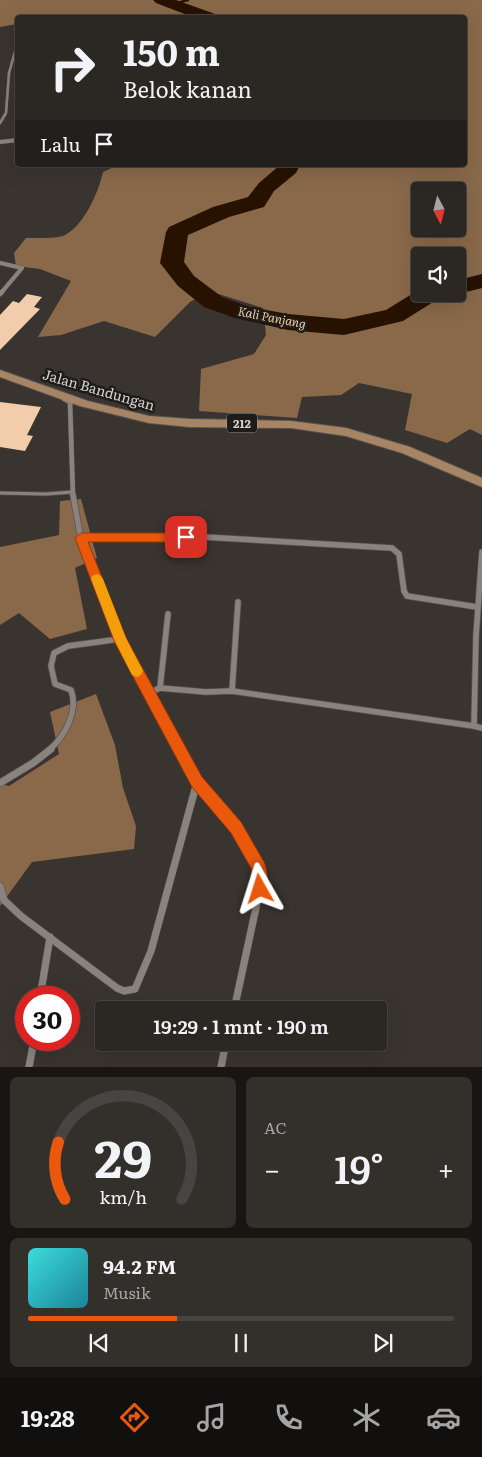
<!DOCTYPE html>
<html lang="id">
<head>
<meta charset="utf-8">
<style>
	:root { --surface:#2b2723; --page:#332f2b; --text:#f1f3f6; --muted:#a6a5a6; --line:#474441; --accent:#ea580c }
	body { margin:0; font-family:Literata,serif; background:var(--page); color:var(--text); height:100vh; display:flex; flex-direction:column; font-size:19px; white-space:nowrap }
	* { box-sizing:border-box; margin:0 }
	p { font-size:16px; color:var(--muted) }
	.icon { flex:none; width:28px; height:28px; fill:none; stroke:currentColor; stroke-width:2; stroke-linecap:round; stroke-linejoin:round }
	.map { position:relative; height:1067px; overflow:hidden }
	.details { display:flex; flex-direction:column; gap:10px; padding:10px; background:#181513; flex:1 }
	.details>* { flex:none }
	.banner { position:absolute; left:15px; top:15px; width:452px; height:152px; border-radius:5px; box-shadow:0 5px 20px #0002,0 0 0 1px var(--line); background:#2b2723; color:var(--text); overflow:hidden }
	.needle { width:32px; rotate:173deg }
	.buttons { position:absolute; left:411px; top:182px; display:grid; gap:10px }
	.buttons a { display:grid; place-items:center; width:55px; height:55px; border-radius:5px; background:var(--surface); box-shadow:0 5px 20px #0002,0 0 0 1px var(--line); font-size:25px }
	.speed { position:absolute; left:15px; top:986px; display:flex; gap:10px; font-size:25px; font-weight:700; text-align:center }
	.speed>* { display:grid; place-content:center; width:65px; height:65px; border-radius:50%; background:var(--surface); box-shadow:0 5px 20px #0002,0 0 0 1px var(--line); line-height:1 }
	.speed .limit { border:8px solid #d22; background:#fff; color:#111 }
	.pin { position:absolute; display:grid; place-items:center; width:42px; height:42px; color:#fff; margin:-21px; border-radius:10px; box-shadow:0 2px 8px #0006 }
	.me { position:absolute; width:55px; margin:-28px; rotate:354deg; stroke-linejoin:round; filter:drop-shadow(0 0 4px #0008) }
	.turn { display:flex; align-items:center; gap:18px; height:105px; padding:0 25px; font-size:22px }
	.turn .icon { width:65px; height:65px; stroke-width:2.5 }
	.turn b { display:block; font-size:35px; line-height:42px }
	.then { display:flex; align-items:center; height:48px; padding:0 25px; background:#0003; gap:10px; font-size:19px }
	.big { font-size:38px; font-weight:600; line-height:1.1 }
	.details .tile { flex:1; display:flex; flex-direction:column; justify-content:center; gap:8px; min-width:0; padding:0 18px; border-radius:8px; background:var(--page) }
	.details .dial { align-items:center; gap:0 }
	.dial svg { height:130px; overflow:visible; fill:none; stroke:var(--line); stroke-width:7; stroke-linecap:round; text-anchor:middle }
	.dial text { fill:var(--text); stroke:none }
	.song { display:flex; align-items:center; gap:15px }
	.cover { width:60px; height:60px; border-radius:8px; background:linear-gradient(135deg,hsl(180 70% 55%),hsl(190 70% 35%)) }
	.played { height:5px; border-radius:2px; background:linear-gradient(90deg,var(--accent) 35%,var(--line) 35%) }
	.keys { display:flex; justify-content:space-around; direction:ltr }
	.heat { display:flex; justify-content:space-between; align-items:center; font-size:28px; direction:ltr }
	.details .tiles { flex:1; display:grid; gap:10px; grid-template-columns:1fr 1fr }
	.tile:last-child { grid-column:span 2 }
	.trip { position:absolute; left:95px; top:1001px; width:292px; height:50px; border-radius:5px; background:var(--surface); box-shadow:0 5px 20px #0002,0 0 0 1px var(--line); font-weight:600; line-height:50px; text-align:center }
	.tab-bar { display:flex; height:80px; justify-content:space-around; align-items:center; background:#11100e; color:var(--muted) }
	.tab-bar .icon { width:35px; height:35px }
	.tab-bar .current { color:var(--accent) }
	.tab-bar b { font-size:22px; color:var(--text) }
	.map>svg:first-child { display:block }
</style>
</head>
<body>
<div class="map">
<svg width="482" height="1067" viewBox="0 0 482 1067">
	<rect width="100%" height="100%" fill="#39342f"/>
	<g fill="#89694a" fill-rule="evenodd">
		<path d="M 0,0 L 482,0 L 482,435 L 470,429 L 447,443 L 405,430 L 412,394 L 359,383 L 341,395 L 302,397 L 297,418 L 199,411 L 201,369 L 254,354 L 266,335 L 263,308 L 209,291 L 190,302 L 155,337 L 104,321 L 61,335 L 38,337 L 71,281 L 40,269 L 16,266 L 14,253 L 26,238 C 35,238 58,239 65,235 C 85,224 98,193 103,172 L 118,165 L 465,165 L 465,18 L 162,18 C 142,10 146,18 128,18 C 96,18 63,18 31,15 L 29,17 L 18,18 L 17,24 L 0,27 ZM 420,191 L 458,191 L 458,229 L 420,229 ZM 420,256 L 458,256 L 458,294 L 420,294 Z"/>
		<polygon points="81,499 97,558 75,568 87,629 50,639 19,613 0,625 0,547 59,535 60,501"/>
		<polygon points="96,694 115,745 123,788 136,826 134,849 32,862 0,906 0,784 9,786 59,754 50,712"/>
	</g>
	<g fill="none" stroke-linecap="round" stroke-linejoin="round">
		<polyline stroke="#271200" stroke-width="2.5" points="173,4 188,0"/>
		<g fill="#271200" fill-rule="evenodd">
			<polygon points="153,0 176,0 218,15 220,18 195,18 156,3"/>
			<polygon points="280,165 300,165 296,173 274,191 264,207 229,217 188,235 184,262 194,276 222,297 250,307 288,314 344,319 386,310 420,289 420,294 441,294 438,299 403,321 344,335 288,330 235,318 204,307 178,286 160,263 166,232 169,227 213,207 248,197 259,183"/>
			<polygon points="482,274 482,288 458,294 456,294 458,280"/>
		</g>
	</g>
	<g fill="#f1cdab">
		<polygon points="27,294 42,297 34,307 40,309 0,350 0,315 13,301 19,303"/>
		<polygon points="0,402 41,407 27,435 33,436 25,451 0,447"/>
	</g>
	<g fill="none" stroke-linecap="round" stroke-linejoin="round">
		<g stroke="#57524e" stroke-width="4.5">
			<polyline id="service" points="0,493 46,494 72,492"/>
		</g>
		<g stroke="#57524e" stroke-width="3">
			<polyline id="minor-far4" points="0,123 6,113 9,73 18,41"/>
		</g>
		<g stroke="#57524e" stroke-width="4.5">
			<g id="minor-far3">
				<polyline points="0,142 18,140"/>
				<polyline points="0,263 22,268 1,293"/>
			</g>
		</g>
		<g stroke="#57524e" stroke-width="5.5">
			<g id="minor-far2">
				<polyline points="0,294 2,292"/>
				<polyline points="64,399 70,402 73,496"/>
			</g>
		</g>
		<g stroke="#57524e" stroke-width="7">
			<g id="minor-far1">
				<polyline points="73,495 80,534 120,639 180,750"/>
				<polyline points="81,538 203,537 392,548 399,554 404,591 407,596 477,607"/>
				<polyline points="482,552 476,636 474,726 482,728"/>
				<polyline points="160,688 168,614"/>
				<polyline points="232,691 238,602"/>
				<polyline points="149,693 160,688 206,692 232,691 474,726"/>
				<path d="M 49,750 C 65,736 79,711 71,690 L 55,684 L 51,666 L 54,653 L 68,646 L 120,639"/>
			</g>
		</g>
		<g stroke="#57524e" stroke-width="8">
			<g id="minor">
				<polyline points="179,749 197,782 236,828 259,867 260,889 234,1010"/>
				<polyline points="0,783 33,763 51,749"/>
				<polyline points="0,886 4,900 21,916 117,988 124,991 135,989 151,951 197,782"/>
				<polyline points="40,998 50,937"/>
				<polyline points="29,1067 34,1040"/>
				<polyline points="221,1067 226,1042"/>
			</g>
		</g>
		<g stroke="#57524e" stroke-width="2">
			<polygon id="primary" points="0,370 88,401 149,416 190,419 291,421 346,428 410,447 482,478 482,487 402,453 346,436 291,428 190,427 149,423 80,406 0,377"/>
		</g>
		<use href="#service" stroke="#8a837d" stroke-width="3"/>
		<use href="#minor-far4" stroke="#8a837d" stroke-width="2.5"/>
		<use href="#minor-far3" stroke="#8a837d" stroke-width="4"/>
		<use href="#minor-far2" stroke="#8a837d" stroke-width="4.5"/>
		<use href="#minor-far1" stroke="#8a837d" stroke-width="5.5"/>
		<use href="#minor" stroke="#8a837d" stroke-width="7"/>
		<use href="#primary" fill="#a78564" fill-rule="evenodd"/>
	</g>
	<path fill="#ea580c" stroke="#983908" d="M 81,533 L 186,533 L 192,537 L 186,542 L 88,542 L 126,638 L 202,777 L 241,822 L 264,862 C 268,871 269,885 265,894 L 260,897 L 254,894 L 252,889 L 251,868 L 231,833 L 192,787 L 115,643 L 75,538 Z"/>
	<polygon fill="#f59e0b" points="97,574 101,576 103,579 126,638 143,671 141,675 137,677 132,675 114,639 91,579 92,576"/>
	<g text-anchor="middle" dominant-baseline="central" stroke-width="5" stroke-linejoin="round" paint-order="stroke">
		<g font-size="12" font-style="italic" fill="#f9cda5" stroke="#1e1c19">
			<text transform="translate(272 317) rotate(11)">Kali Panjang</text>
		</g>
		<rect fill="#1e1c19" stroke="#9f9b98" stroke-width="1" x="227" y="413.5" width="30" height="19" rx="4"/>
		<g font-size="12" font-weight="bold" fill="#d6d2cf">
			<text x="242" y="423">212</text>
		</g>
		<g font-size="14" fill="#d6d2cf" stroke="#1e1c19">
			<text transform="translate(99 389) rotate(16)">Jalan Bandungan</text>
		</g>
	</g>
</svg>
<div class="buttons">
<a><svg class="needle" viewBox="-14 -14 28 28"><path d="M0-13l5 13h-10z" fill="#e53935"/><path d="M0 13l5-13h-10z" fill="#a6a5a6"/></svg></a>
<a><svg class="icon" aria-label="sound" viewBox="0 0 24 24"><path d="M4 9h4l5-4v14l-5-4H4zM17 9q2 3 0 6"/></svg></a>
</div>
<div class="speed"><div class="limit">30</div></div>
<div class="pin" style="left:186px;top:537px;background:#d93025"><svg class="icon" aria-label="arrive" viewBox="0 0 24 24"><path d="M6 21V4h12l-3 4 3 4H6"/></svg></div>
<svg class="me" style="left:260px;top:889px" viewBox="-20 -20 40 40"><path d="M0-17L14 15 0 8-14 15z" fill="#ea580c" stroke="#fff" stroke-width="4"/></svg>
<div class="trip">19:29 · 1 mnt · 190 m</div>
<div class="banner">
<div class="turn"><svg class="icon" aria-label="right" viewBox="0 0 24 24"><path d="M7 20v-9h11M14 6l5 5-5 5"/></svg><div><b>150 m</b>Belok kanan</div></div>
<div class="then">Lalu<svg class="icon" aria-label="arrive" viewBox="0 0 24 24"><path d="M6 21V4h12l-3 4 3 4H6"/></svg></div>
</div>
</div>
<section class="details">
<div class="tiles">
<div class="tile dial"><svg viewBox="0 0 100 80">
<path d="M14 69A42 42 0 1 1 86 69"/>
<path d="M14 69A42 42 0 0 1 10 34" stroke="#ea580c"/>
<text x="50" y="56" font-size="32" font-weight="700">29</text>
<text x="50" y="72" font-size="11">km/h</text>
</svg></div>
<div class="tile"><p>AC</p>
<div class="heat"><a>−</a><b class="big">19°</b><a>+</a></div>
</div>
<div class="tile">
<div class="song"><i class="cover"></i><div><b>94.2 FM</b><p>Musik</p></div></div>
<div class="played"></div>
<div class="keys"><svg class="icon" aria-label="previous" viewBox="0 0 24 24"><path d="M18 5L8 12l10 7zM5 5v14"/></svg><svg class="icon" aria-label="pause" viewBox="0 0 24 24"><path d="M8 5v14M16 5v14"/></svg><svg class="icon" aria-label="next" viewBox="0 0 24 24"><path d="M6 5l10 7-10 7zM19 5v14"/></svg></div>
</div>
</div>
</section>
<nav class="tab-bar">
<b>19:28</b>
<svg class="icon current" aria-label="directions" viewBox="0 0 24 24"><path d="M12 3l9 9-9 9-9-9zM9 14v-3h6M13 9l2 2-2 2"/></svg>
<svg class="icon" aria-label="music" viewBox="0 0 24 24"><path d="M9 18V5l10-2v13"/><circle cx="6" cy="18" r="3"/><circle cx="16" cy="16" r="3"/></svg>
<svg class="icon" aria-label="phone" viewBox="0 0 24 24"><path d="M5 4h4l2 5-3 2q2 4 5 5l2-3 5 2v4C11 20 4 13 5 4z"/></svg>
<svg class="icon" aria-label="climate" viewBox="0 0 24 24"><path d="M12 3v18M4 7l16 10M4 17L20 7"/></svg>
<svg class="icon" aria-label="car" viewBox="0 0 24 24"><path d="M5 17H2v-5l4-1 3-4h7l3 4 3 1v5h-3M9 17h6M6 11h13"/><circle cx="7" cy="17" r="2"/><circle cx="17" cy="17" r="2"/></svg>
</nav>
</body>
</html>
